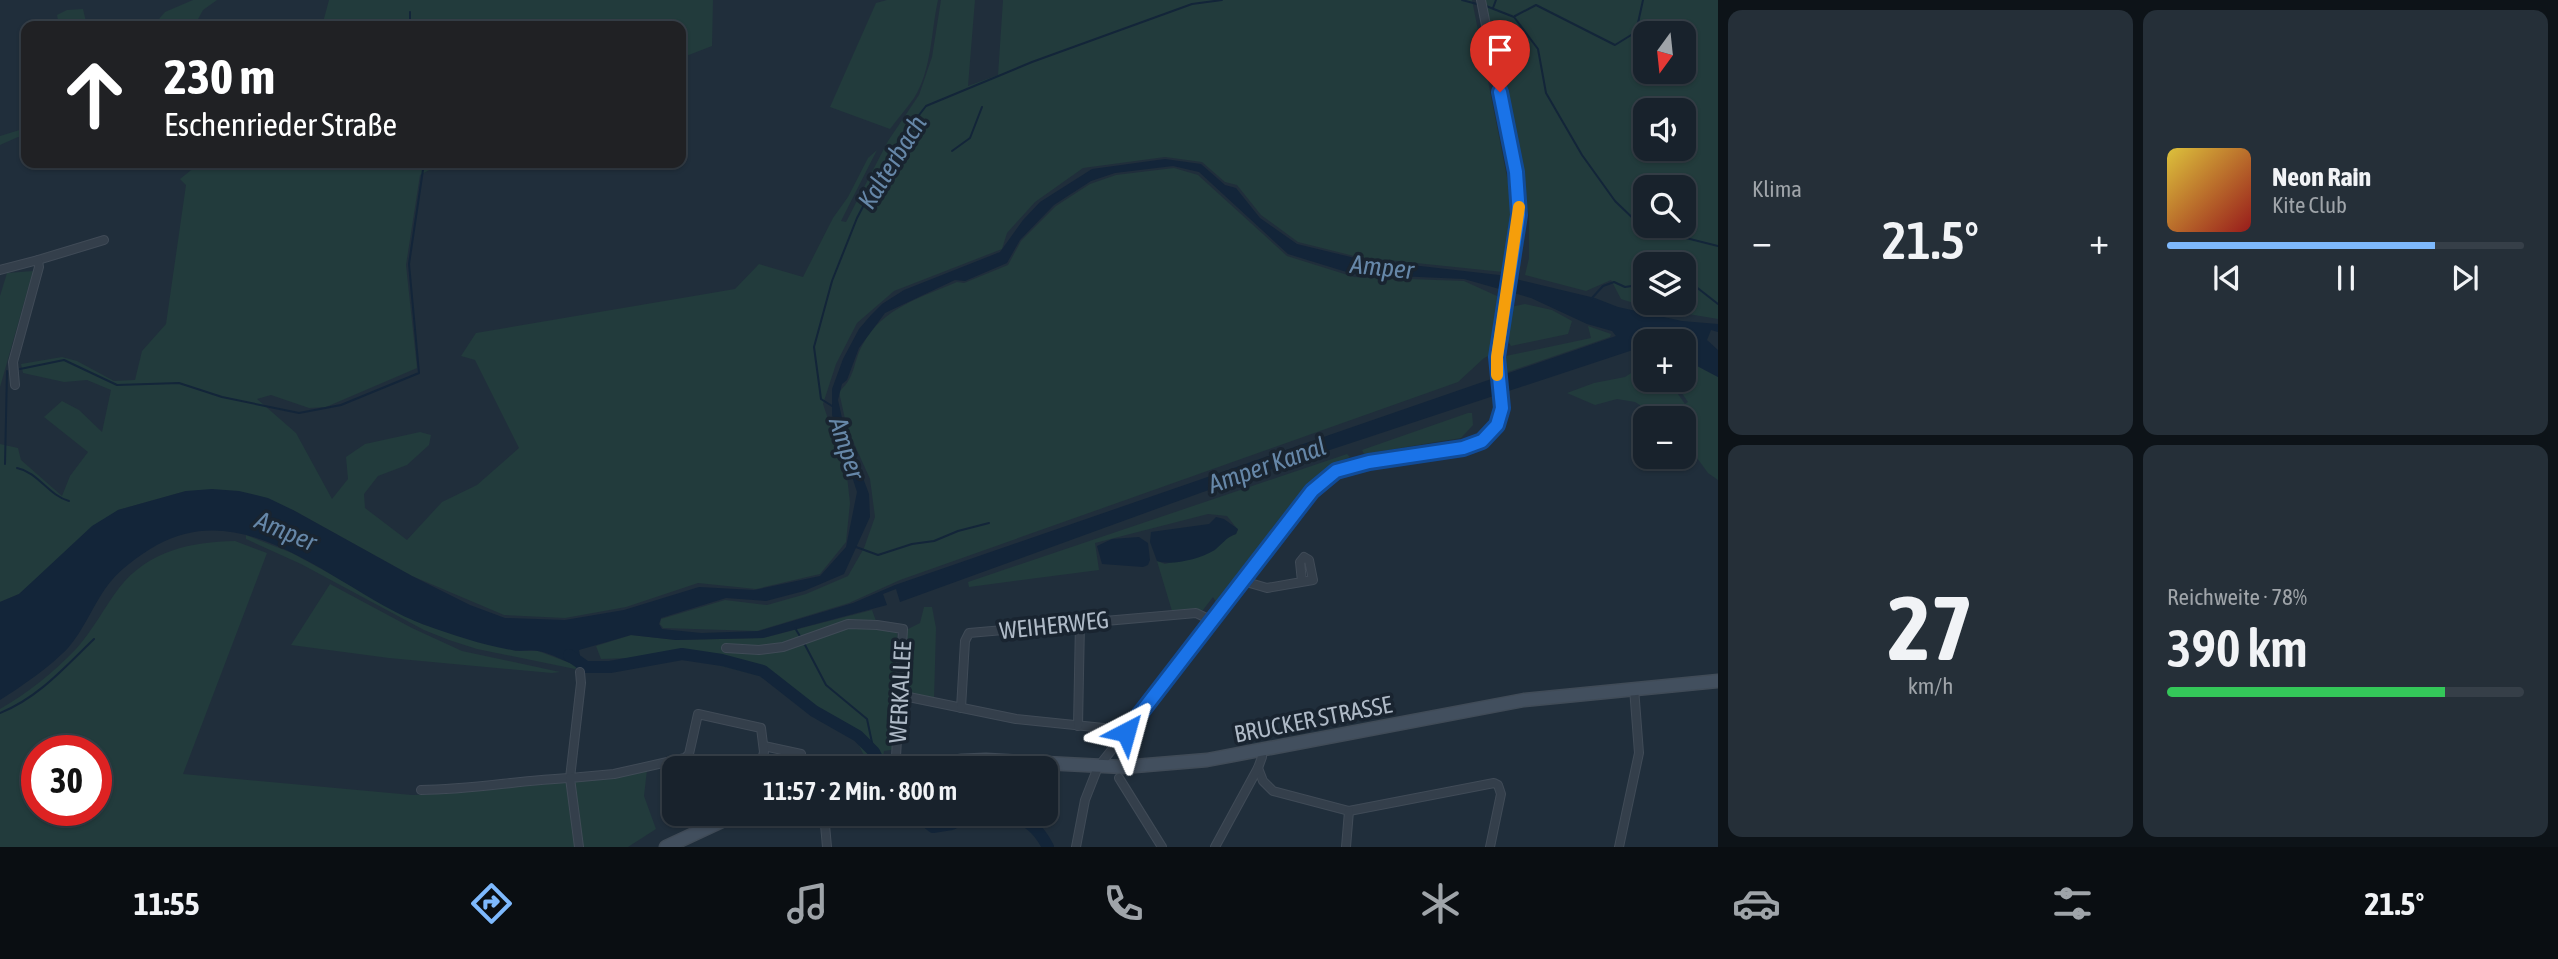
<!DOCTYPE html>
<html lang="de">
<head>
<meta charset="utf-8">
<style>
	:root { --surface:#18222c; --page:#252f38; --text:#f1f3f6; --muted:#9fa4a9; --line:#363f48; --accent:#7eb9fd }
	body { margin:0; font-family:"Asap Condensed",sans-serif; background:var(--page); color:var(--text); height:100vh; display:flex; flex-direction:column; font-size:26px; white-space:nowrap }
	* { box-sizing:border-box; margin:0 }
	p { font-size:23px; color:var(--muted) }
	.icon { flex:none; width:38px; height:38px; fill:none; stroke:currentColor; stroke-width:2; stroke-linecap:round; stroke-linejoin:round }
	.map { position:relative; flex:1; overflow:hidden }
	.side { display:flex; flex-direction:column; gap:10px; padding:10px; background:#0d1318; width:840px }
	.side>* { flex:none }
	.banner { position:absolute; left:21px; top:21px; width:665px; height:147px; border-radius:14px; box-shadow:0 2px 5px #0004,0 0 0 2px var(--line); background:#202124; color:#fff; overflow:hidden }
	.needle { width:46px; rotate:195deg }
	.controls { position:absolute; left:1633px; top:21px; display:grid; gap:14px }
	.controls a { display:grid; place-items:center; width:63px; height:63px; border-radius:14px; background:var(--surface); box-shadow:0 2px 5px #0004,0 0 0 2px var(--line); font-size:35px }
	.speed { position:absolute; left:21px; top:735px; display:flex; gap:14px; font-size:35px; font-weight:700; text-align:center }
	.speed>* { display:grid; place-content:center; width:91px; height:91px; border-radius:50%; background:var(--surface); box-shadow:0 2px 5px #0004,0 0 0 2px var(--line); line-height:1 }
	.speed .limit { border:10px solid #d22; background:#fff; color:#111 }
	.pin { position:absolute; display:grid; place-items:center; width:60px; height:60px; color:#fff; margin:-72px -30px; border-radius:50% 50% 50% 0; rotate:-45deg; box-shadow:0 0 7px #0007 }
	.pin .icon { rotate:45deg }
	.me { position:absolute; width:77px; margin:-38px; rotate:39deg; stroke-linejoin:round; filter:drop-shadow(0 0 5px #0008) }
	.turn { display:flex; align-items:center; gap:24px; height:147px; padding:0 28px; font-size:32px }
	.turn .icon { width:91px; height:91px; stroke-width:2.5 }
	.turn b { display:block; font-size:49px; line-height:60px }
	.big { font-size:52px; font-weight:600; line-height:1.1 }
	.side .widget { flex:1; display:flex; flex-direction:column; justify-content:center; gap:10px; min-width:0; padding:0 24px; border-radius:14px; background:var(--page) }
	.side .dial { align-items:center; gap:0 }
	.dial b { font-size:91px; line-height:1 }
	.song { display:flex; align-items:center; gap:21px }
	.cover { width:84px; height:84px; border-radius:10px; background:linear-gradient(135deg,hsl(50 70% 55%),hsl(0 70% 35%)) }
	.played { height:7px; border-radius:4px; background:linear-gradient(90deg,var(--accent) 75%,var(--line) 75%) }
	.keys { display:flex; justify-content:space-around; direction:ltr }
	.heat { display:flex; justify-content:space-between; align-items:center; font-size:38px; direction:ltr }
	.charge { height:10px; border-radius:5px; background:linear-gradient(90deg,#34c759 78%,var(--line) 0) }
	.side .tiles { flex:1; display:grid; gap:10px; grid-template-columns:repeat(2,1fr) }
	.trip { position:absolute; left:662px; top:756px; width:396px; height:70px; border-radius:14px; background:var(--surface); box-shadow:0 2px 5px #0004,0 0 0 2px var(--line); font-weight:600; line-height:70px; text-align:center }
	.dock { display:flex; height:112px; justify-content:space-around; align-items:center; background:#0a0e12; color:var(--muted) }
	.dock .icon { width:49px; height:49px }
	.dock .on { color:var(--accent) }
	.dock b { font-size:32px; color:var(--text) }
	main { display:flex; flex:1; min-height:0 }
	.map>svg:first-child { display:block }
</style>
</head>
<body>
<main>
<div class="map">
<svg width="1718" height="847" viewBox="0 0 1718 847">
	<rect width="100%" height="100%" fill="#202e3b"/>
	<g fill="#223b3c" fill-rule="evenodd">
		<polygon points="193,0 217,0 203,10 197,21 189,26 153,26 165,12"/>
		<polygon points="329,0 713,0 712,46 681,58 681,26 322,26"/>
		<path d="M 887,0 L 938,0 C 931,31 932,70 914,98 C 907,108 898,118 890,129 L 830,107 L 876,3 Z"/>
		<polygon points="941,0 975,0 968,86 998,75 1003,0 1472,0 1513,207 1503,272 1358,257 1298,242 1261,215 1237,185 1225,182 1202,162 1165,157 1083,168 1035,202 1007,233 1002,249 894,291 857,323 836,364 823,404 847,476 850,503 846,542 820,574 756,589 698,583 626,607 565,618 504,615 412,576 293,510 186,491 118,510 19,594 0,602 0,444 18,448 21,460 62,496 70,476 88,452 44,417 62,401 79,410 102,432 111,390 87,380 64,382 23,373 21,364 62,357 77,361 114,381 135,380 142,351 166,324 186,185 180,179 200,163 442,163 420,175 406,265 417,368 326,407 309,408 271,395 257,399 296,433 332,499 348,479 346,457 365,444 420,432 431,435 429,445 407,465 378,476 364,494 365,508 407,540 442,502 477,485 519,448 475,360 461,356 476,333 735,289 759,264 803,277 833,218 848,197 868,158 877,150 841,221 846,222 888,141 919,95 932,57"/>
		<path d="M 1483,0 L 1718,0 L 1718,319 L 1646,307 L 1621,299 L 1611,280 L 1586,291 L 1525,275 L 1529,258 L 1529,216 ZM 1645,33 L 1684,33 L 1684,72 L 1645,72 ZM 1645,110 L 1684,110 L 1684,149 L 1645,149 ZM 1645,187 L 1684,187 L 1684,226 L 1645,226 ZM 1645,264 L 1684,264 L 1684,303 L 1645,303 Z"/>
		<polygon points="83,9 87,26 59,25 57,15 67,10"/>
		<polygon points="26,128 26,140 18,137 0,145 0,136"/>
		<path d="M 1174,168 L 1198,175 L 1287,256 L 1354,277 L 1464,281 L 1497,296 L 1501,310 L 1493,354 L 1484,358 L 1458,382 L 900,580 L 849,603 L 757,631 L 663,628 L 660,624 L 661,619 L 725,600 L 767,605 L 806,594 L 848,576 L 864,548 L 875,517 L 870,479 L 847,428 L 839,392 C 857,375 852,363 863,344 C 882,308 922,297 957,282 L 964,283 L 1008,265 L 1021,241 L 1056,206 L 1090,184 L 1116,175 Z"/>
		<polygon points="33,271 0,387 0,296 7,273"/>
		<polygon points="1525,304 1552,310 1572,321 1568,334 1511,346 1505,337 1510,307"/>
		<polygon points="1588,326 1611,334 1610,337 1502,374 1501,357 1591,338"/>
		<polygon points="1684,359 1718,377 1718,480 1708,473 1684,440 1684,418 1661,418 1635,402 1617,399 1595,405 1567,393 1594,383 1625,377 1645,364 1645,380 1668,380 1685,404 1688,402 1673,380 1684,380"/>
		<polygon points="1468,413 1472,413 1473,425 1461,438 1364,454 1362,450"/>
		<polygon points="1347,454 1350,457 1327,467 1305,490 1218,605 1213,597 1203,610 1172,611 1157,561 1165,564 1215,550 1223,540 1236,534 1238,530 1227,516 1208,514 1095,543 1099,570 969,587 968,582"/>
		<polygon points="246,535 292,553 422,624 516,651 538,651 578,666 575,669 477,649 449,640 424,630 301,564 246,539"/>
		<path d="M 235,541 L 267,553 L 183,774 L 412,795 L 457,793 L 516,782 L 647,770 L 644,796 L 656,829 L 628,847 L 0,847 L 0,709 C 28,693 53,673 76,649 C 93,630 104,608 119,588 C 149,550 191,542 235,541 ZM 37,751 L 96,751 L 96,810 L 37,810 Z"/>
		<polygon points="330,584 412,628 462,651 560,672 552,673 389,658 291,645"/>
		<polygon points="924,607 932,607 936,628 934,700 903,693 906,630 920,623"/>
		<polygon points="872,610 879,629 897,631 898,647 897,749 884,751 882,765 875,768 868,764 856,739 813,717 764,677 695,659 657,657 601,659 596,646 631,635 676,640 763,638"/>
	</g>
	<g fill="#132539" fill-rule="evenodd">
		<path d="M 1165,159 L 1201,164 L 1225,185 L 1236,188 L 1260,218 L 1297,244 L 1359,259 L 1499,275 L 1595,298 L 1618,307 L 1682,321 L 1718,324 L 1718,332 L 1711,330 L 1707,340 L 1718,350 L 1718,377 L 1684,359 L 1684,341 L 1645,341 L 1645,346 L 1203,492 L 900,602 L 896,589 L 883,594 L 887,605 L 763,638 L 676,640 L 631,635 L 579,650 L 581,662 L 578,666 C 565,662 551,653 538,651 C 530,649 521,652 512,650 C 482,645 453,635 425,625 C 342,595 251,493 157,545 C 138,556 117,571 105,589 C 92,608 83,631 68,648 C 51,666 21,687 0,700 L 0,602 L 19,594 L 92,526 L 118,510 L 186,491 L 212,489 L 239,491 L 268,498 L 293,510 L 412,576 L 470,605 L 505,618 L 565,620 L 624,610 L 699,587 L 754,590 L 820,576 L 846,547 L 857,492 L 832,415 L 832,389 L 843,359 L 859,329 L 871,315 L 882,304 L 904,290 L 1000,252 L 1023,220 L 1040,202 L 1092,169 ZM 1173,166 L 1199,172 L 1288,254 L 1353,274 L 1464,279 L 1531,298 L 1587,324 L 1612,331 L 1616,336 L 895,585 L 853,603 L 759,631 L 701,633 L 662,629 L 659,624 L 661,618 L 726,598 L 766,601 L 804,591 L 844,574 L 870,517 L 869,494 L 844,427 L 838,400 L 842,384 L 847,380 L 859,348 L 885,313 L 955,280 L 965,281 L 1007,263 L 1020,240 L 1054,205 L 1091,181 L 1115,173 Z"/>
		<path d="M 1216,517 L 1224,519 L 1238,529 L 1236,534 C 1226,537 1222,545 1213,551 C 1199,559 1172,566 1157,561 L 1150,542 L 1151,532 L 1209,524 Z"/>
		<polygon points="1139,537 1148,543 1150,560 1148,565 1143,567 1102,564 1097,546 1112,539"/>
	</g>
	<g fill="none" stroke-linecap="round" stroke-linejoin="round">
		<g stroke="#132539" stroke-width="2">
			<polyline points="1462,0 1477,4"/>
			<polyline points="1486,6 1514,17 1538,49 1546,93 1582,155 1615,201 1642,227 1718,246"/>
			<polyline points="1493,8 1496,0"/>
			<polyline points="1515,16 1536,5 1615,45 1636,32 1643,0"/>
			<polyline points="410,26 410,12"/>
			<polyline points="952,151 970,138 982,107"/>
			<polyline points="1684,287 1695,286 1718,304"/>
			<polyline points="1591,299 1603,286 1614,282 1625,287 1645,284"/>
			<polyline points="20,369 64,360 117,385 179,383 222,397 299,413 341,405 419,373 409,264 424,163"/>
			<polyline points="832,406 821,399 814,347 832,281 857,218 893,149 926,106 1032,62 1192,4 1222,0"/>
			<polyline points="5,464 7,371"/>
			<path d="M 17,468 C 38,472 48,495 69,501"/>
			<polyline points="856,547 878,555 912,544 934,541 958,531 989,523"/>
			<polyline points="795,628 801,638"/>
			<polyline points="804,643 826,685 867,719 874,752"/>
			<path d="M 0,713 C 38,698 65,667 94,639"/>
		</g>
		<g stroke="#132539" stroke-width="12">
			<polyline points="569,655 586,667 610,667 682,654 722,660 763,671 814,711 858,736 874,752 882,768"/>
			<polyline points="916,814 933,827 952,824 972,814"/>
			<path d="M 1006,814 C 1028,819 1038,828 1048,847"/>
		</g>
		<g stroke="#404b57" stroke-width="10">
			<g id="minor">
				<polyline points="38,260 104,240"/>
				<polyline points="0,270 38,260 39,267 13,362 15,385"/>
				<polyline points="1243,581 1267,588 1313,580 1309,560 1304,557 1300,562 1302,582"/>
				<polyline points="726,648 759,650 783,647 848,624 877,625 903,629 896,757 898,768"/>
				<polyline points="899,695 1016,719 1123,730 1127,732"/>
				<polyline points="961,708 965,641 969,633 1196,613 1213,621"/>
				<polyline points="1078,726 1080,622"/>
				<polyline points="764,746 801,754"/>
				<polyline points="1258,768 1263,781 1273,791 1349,811 1494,783 1498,785 1501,794 1490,847"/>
				<polyline points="1119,778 1162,847"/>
				<path d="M 421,790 C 471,790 520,780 570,778 L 581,683 L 580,672"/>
				<polyline points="824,814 827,847"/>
				<polyline points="579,847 570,778 614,774 685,758 689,754 698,714 761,728 764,752 760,768"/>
				<polyline points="1076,847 1085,800 1098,767 1178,667 1312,491 1336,471 1369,462 1463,448 1482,441 1497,425 1502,408 1497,357 1519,215 1519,192 1481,0"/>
				<polyline points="1215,847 1258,768 1262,757 1262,751"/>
				<polyline points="1346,847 1349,811"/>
				<polyline points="1619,847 1639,753 1634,688"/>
			</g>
		</g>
		<g stroke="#404b57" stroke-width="15">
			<g id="secondary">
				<polyline points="915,768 962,761 986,760 1123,767 1207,760 1524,700 1718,681"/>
				<polyline points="666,847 737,814"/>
			</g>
		</g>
		<use href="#minor" stroke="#343f4b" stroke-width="8"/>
		<use href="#secondary" stroke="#424f5e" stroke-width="12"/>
	</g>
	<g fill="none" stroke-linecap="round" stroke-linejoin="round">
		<g stroke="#114b97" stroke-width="18">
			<polyline id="route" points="1126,732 1312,491 1336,471 1369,462 1463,448 1482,441 1497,425 1502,408 1497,357 1519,215 1516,172 1500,92"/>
		</g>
		<use href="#route" stroke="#1a73e8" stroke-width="12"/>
		<polyline stroke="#f59e0b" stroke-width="12" points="1497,375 1497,357 1519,207"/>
	</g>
	<g text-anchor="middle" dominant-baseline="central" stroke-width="7" stroke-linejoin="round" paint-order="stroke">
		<g font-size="24" fill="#afbac7" stroke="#192430">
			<text transform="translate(1054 625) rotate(-6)">WEIHERWEG</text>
			<text transform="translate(900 692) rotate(-87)">WERKALLEE</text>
			<text transform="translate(1313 719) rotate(-11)">BRUCKER STRASSE</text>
		</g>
		<g font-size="26" font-style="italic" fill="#6687a8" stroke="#192430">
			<text transform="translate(892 162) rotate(-58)">Kalterbach</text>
			<text transform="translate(1382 267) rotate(6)">Amper</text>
			<text transform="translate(847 448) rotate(72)">Amper</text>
			<text transform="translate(1267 465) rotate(-19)">Amper Kanal</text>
			<text transform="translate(286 531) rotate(23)">Amper</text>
		</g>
	</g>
</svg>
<div class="controls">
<a><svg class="needle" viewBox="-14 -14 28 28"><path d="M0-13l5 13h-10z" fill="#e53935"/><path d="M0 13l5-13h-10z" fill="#9fa4a9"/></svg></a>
<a><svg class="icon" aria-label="sound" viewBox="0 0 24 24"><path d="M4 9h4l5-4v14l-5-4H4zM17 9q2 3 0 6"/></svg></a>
<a><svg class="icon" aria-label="search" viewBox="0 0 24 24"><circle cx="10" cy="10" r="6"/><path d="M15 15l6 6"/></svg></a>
<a><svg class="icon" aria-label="layers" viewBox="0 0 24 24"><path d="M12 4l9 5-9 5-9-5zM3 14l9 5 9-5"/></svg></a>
<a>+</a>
<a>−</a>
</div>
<div class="speed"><div class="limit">30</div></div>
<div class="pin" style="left:1500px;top:92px;background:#d93025"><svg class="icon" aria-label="arrive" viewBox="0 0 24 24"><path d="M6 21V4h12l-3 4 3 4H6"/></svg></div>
<svg class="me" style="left:1126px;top:732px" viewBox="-20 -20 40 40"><path d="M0-17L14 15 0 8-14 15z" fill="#1a73e8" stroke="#fff" stroke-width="4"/></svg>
<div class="trip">11:57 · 2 Min. · 800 m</div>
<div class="banner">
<div class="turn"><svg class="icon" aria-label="ahead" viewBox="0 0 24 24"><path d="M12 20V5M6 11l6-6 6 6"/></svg><div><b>230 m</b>Eschenrieder Straße</div></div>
</div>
</div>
<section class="side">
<div class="tiles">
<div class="widget"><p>Klima</p>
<div class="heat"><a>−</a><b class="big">21.5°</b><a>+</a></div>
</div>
<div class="widget">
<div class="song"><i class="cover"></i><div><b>Neon Rain</b><p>Kite Club</p></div></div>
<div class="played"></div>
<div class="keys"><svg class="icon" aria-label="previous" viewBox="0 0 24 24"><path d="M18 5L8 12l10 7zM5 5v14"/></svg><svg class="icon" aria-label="pause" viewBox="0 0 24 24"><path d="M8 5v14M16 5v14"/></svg><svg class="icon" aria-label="next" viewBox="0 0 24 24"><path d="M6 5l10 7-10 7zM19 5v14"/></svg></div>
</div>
<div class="widget dial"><b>27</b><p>km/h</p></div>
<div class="widget"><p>Reichweite · 78%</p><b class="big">390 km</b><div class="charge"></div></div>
</div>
</section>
</main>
<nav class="dock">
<b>11:55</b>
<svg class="icon on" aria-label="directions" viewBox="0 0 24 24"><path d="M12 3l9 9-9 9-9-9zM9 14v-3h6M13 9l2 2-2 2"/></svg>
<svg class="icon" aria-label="music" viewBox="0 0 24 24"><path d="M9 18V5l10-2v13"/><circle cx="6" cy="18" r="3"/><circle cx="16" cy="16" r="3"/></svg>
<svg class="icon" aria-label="phone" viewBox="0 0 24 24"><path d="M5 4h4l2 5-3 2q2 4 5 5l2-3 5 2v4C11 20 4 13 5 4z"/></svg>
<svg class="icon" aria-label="climate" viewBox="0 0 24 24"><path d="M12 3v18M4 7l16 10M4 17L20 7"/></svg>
<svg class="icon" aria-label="car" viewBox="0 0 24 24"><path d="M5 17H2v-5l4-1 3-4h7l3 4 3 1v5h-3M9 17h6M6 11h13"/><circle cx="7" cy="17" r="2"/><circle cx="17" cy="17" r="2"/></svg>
<svg class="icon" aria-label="filters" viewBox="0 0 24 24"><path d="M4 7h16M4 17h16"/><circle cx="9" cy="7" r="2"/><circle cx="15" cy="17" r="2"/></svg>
<b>21.5°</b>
</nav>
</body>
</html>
